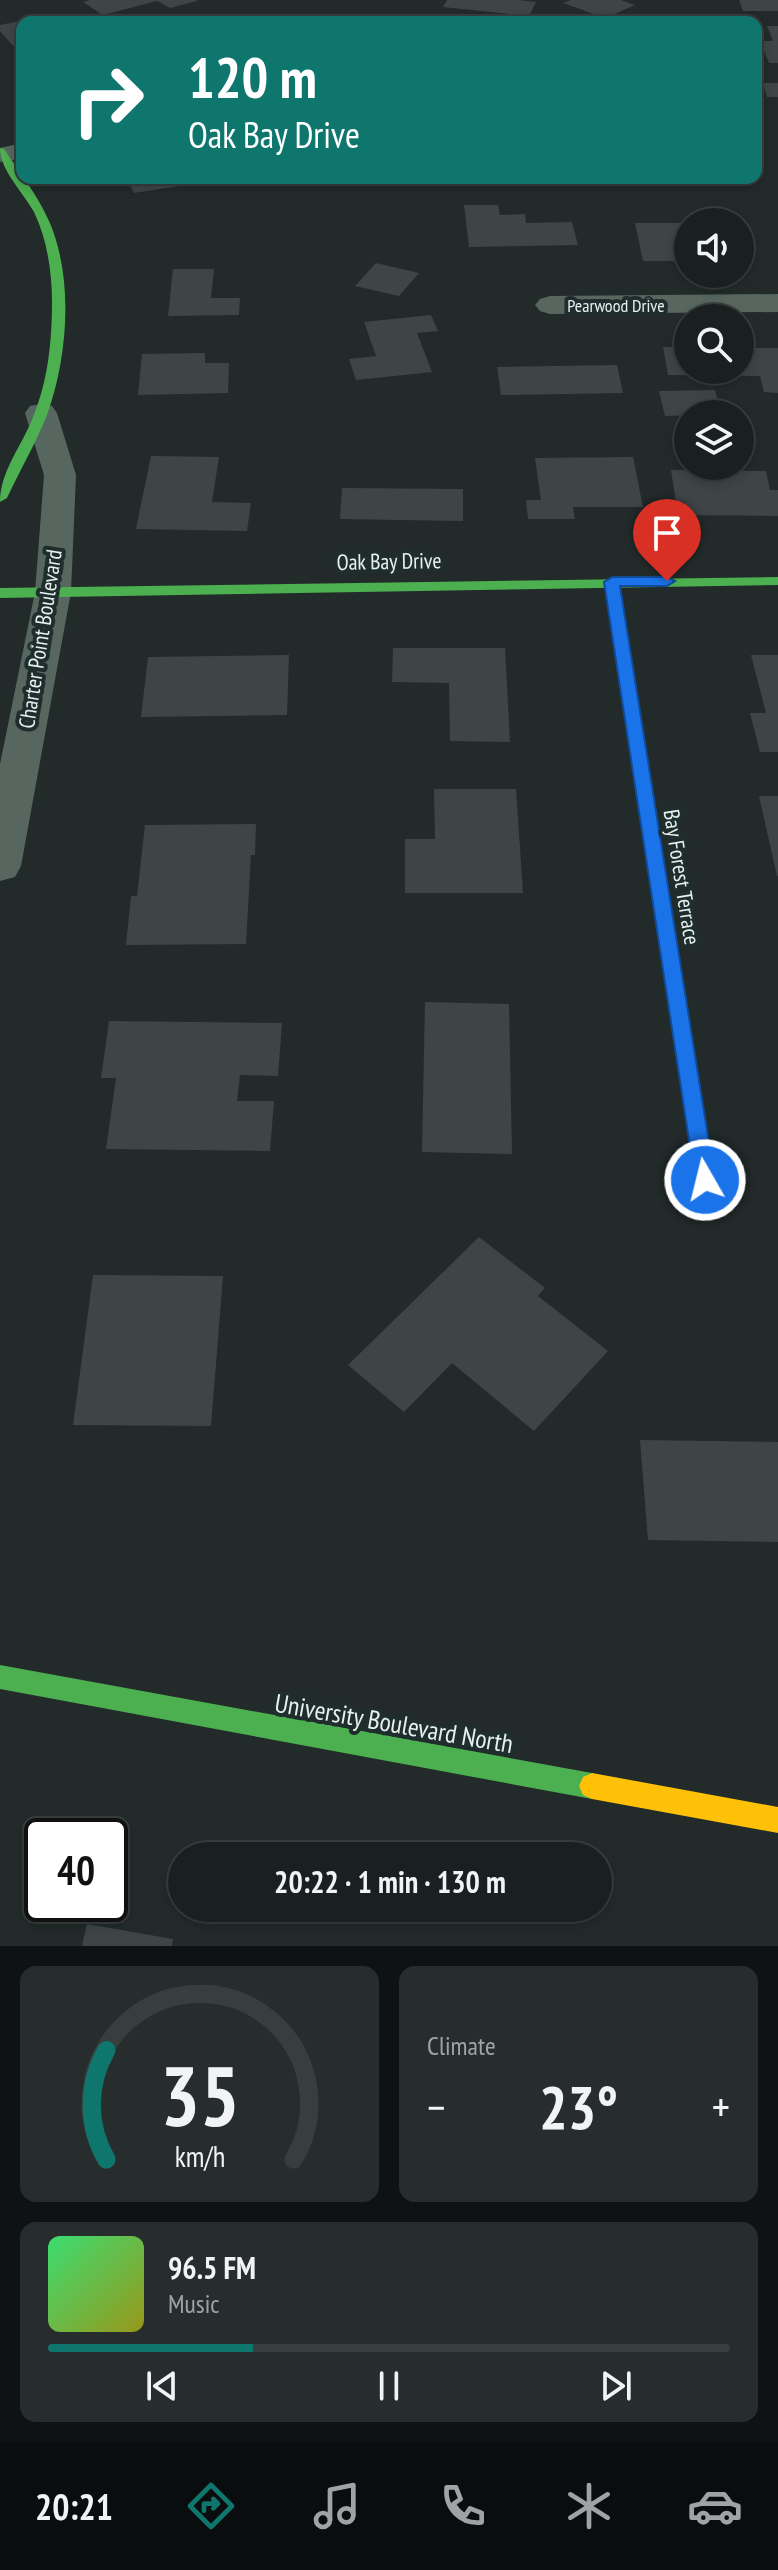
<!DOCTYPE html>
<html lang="en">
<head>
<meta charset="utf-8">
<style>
	:root { --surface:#1a2020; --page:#272d2d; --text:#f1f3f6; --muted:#9fa3a5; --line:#383e3e; --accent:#0f766e }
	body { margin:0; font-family:"PT Sans Narrow",sans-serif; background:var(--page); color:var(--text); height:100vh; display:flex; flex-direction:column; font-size:30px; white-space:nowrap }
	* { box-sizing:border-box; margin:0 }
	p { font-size:26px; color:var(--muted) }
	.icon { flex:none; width:44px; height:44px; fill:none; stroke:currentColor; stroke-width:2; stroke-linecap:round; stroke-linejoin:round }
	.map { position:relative; height:1946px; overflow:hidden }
	.side { display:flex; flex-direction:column; gap:20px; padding:20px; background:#0e1212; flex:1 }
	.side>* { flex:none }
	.hud { position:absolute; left:16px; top:16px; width:746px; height:168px; border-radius:16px; box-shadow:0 4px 12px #0003,0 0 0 2px var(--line); background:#0f766e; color:#fff; overflow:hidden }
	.buttons { position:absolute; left:674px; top:208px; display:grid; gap:16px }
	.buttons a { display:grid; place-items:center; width:80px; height:80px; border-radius:50%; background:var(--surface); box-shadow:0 4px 12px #0003,0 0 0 2px var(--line); font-size:40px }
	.speed { position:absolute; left:24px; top:1818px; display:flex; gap:16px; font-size:40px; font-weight:700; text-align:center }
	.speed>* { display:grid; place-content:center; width:104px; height:104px; border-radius:50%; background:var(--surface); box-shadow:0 4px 12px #0003,0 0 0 2px var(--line); line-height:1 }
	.speed .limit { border:4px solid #111; border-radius:12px; background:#fff; color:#111 }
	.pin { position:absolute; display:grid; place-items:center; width:68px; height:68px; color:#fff; margin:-82px -34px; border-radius:50% 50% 50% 0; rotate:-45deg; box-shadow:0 0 8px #0007 }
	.pin .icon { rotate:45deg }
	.me { position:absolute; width:88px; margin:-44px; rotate:352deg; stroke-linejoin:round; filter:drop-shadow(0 0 6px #0008) }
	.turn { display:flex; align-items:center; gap:28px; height:168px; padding:0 40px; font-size:36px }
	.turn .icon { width:104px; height:104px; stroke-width:2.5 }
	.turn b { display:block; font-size:56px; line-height:68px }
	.big { font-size:60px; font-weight:600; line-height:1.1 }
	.side .tile { flex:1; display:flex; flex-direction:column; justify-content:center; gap:12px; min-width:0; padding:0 28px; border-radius:16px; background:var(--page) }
	.side .dial { align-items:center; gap:0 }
	.dial svg { height:208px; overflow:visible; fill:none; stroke:var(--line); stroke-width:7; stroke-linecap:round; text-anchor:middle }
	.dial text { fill:var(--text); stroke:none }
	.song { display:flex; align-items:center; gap:24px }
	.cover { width:96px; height:96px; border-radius:12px; background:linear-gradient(135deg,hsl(140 70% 55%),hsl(60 70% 35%)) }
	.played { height:8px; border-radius:4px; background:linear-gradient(90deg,var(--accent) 30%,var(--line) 30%) }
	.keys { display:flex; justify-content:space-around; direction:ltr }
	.heat { display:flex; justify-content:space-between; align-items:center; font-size:44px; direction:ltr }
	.side .tiles { flex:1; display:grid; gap:20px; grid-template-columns:1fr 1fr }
	.tile:last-child { grid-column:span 2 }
	.trip { position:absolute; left:168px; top:1842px; width:444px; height:80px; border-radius:40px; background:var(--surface); box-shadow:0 4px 12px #0003,0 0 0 2px var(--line); font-weight:600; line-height:80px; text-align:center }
	.tabs { display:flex; height:128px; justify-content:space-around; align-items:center; background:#0a0d0d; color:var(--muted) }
	.tabs .icon { width:56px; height:56px }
	.tabs .selected { color:var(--accent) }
	.tabs b { font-size:36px; color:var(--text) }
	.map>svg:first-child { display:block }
</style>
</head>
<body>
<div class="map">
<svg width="778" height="1946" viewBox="0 0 778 1946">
	<rect width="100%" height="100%" fill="#222a2a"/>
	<g fill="#3f4547">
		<polygon points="90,0 197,0 197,1 170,8 157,1 103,15 83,2"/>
		<polygon points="447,0 519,0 536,2 529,16 443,7"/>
		<polygon points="571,0 621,0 635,5 605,18 563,3"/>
		<polygon points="739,0 778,0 778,11 743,11"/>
		<polygon points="56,14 65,22 22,22 22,45 14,47 0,31 0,25"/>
		<polygon points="767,26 778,26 778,63 769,63 760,41 773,41"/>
		<polygon points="763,83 778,83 778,97 767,97"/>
		<polygon points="126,178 204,178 206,182 134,193"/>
		<polygon points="464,205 498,205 500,215 525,214 526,223 572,222 578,245 469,247"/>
		<polygon points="635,223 688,223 688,261 643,261"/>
		<polygon points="741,230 750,261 740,261"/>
		<polygon points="376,263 419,273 399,296 355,286"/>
		<polygon points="173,269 214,269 211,298 240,298 239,315 168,316"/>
		<polygon points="431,315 438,331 417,333 432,372 356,380 349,359 376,356 364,322"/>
		<polygon points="663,347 688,347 688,370 740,370 740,348 778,348 778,393 764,392 760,376 668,375"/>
		<polygon points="205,353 205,363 229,363 228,393 138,395 142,354"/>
		<polygon points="617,365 623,393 501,395 497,367"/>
		<polygon points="715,390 721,414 665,416 659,391"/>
		<polygon points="151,456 219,457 212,502 251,503 247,531 136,529"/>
		<polygon points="633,457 643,507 573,507 575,519 528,519 526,500 541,500 535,458"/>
		<polygon points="671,470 766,471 770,490 778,490 778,516 678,515"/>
		<polygon points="342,488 463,489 463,521 340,519"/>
		<polygon points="393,648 505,648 510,742 450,741 449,683 392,682"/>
		<polygon points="289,655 287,715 141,717 148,657"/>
		<polygon points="751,655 778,655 778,752 760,752 750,713 766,713"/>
		<polygon points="434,789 516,789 523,893 405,893 405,839 435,839"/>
		<polygon points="759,796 778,796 778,876 777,876"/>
		<polygon points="256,824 255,855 251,855 246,944 126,945 131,896 137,896 145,825"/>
		<polygon points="425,1002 509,1004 512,1154 422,1152"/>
		<polygon points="109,1021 282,1023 278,1076 240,1075 237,1101 274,1101 270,1151 106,1149 116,1078 101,1078"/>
		<polygon points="479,1237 545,1288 538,1296 608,1351 534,1431 452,1363 404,1412 348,1365"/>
		<polygon points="93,1275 223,1276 211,1426 73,1425"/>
		<polygon points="640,1440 778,1442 778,1542 648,1540"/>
		<polygon points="87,1924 173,1939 172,1946 82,1946"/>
	</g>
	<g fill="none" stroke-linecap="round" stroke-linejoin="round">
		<g fill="#57665f" fill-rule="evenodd">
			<polygon points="22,143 22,159 0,162 0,148"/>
			<polygon points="778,294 778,312 550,314 540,311 535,305 540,299 550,296"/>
			<polygon points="41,404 52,406 57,413 76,475 71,592 21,866 15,877 0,881 0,764 35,592 44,475 25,413 30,406"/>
		</g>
		<g fill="#4caf50" fill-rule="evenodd">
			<path d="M 0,148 L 4,149 C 20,173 37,194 49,221 C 74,278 68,357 47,415 C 36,443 20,470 7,498 L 0,502 C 0,471 22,446 33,417 C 48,381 52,341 52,302 C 52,272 47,239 34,212 C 23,192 0,170 0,148 Z"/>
			<polygon points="778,577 778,585 0,598 0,588"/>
			<polygon points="672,962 678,964 681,969 715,1180 712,1186 705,1188 698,1186 695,1180 663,969 666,964"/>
			<polygon points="0,1665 592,1773 601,1777 605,1786 601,1795 592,1799 0,1689"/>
		</g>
		<polygon fill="#ffc107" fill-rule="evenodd" points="592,1773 778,1807 778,1833 592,1799 583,1795 579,1786 583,1777"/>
		<polygon fill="#c62828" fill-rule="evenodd" points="612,578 619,582 681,969 678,974 666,974 663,969 605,582"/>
	</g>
	<polygon fill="#1a73e8" stroke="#114b97" stroke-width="2" points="612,577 667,577 675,581 667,586 620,586 715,1180 713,1186 705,1188 698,1186 695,1180 604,582"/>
	<g text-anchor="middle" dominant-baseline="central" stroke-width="8" stroke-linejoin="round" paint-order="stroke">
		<g font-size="18" fill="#e6f0ef" stroke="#1f2e2d">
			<text x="616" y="305">Pearwood Drive</text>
		</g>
		<g font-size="22" fill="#e6f0ef" stroke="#1f2e2d">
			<text transform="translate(389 561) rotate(-1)">Oak Bay Drive</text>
			<text transform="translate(40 639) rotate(-81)">Charter Point Boulevard</text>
			<text transform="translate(682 877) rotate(81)">Bay Forest Terrace</text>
		</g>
		<g font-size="26" fill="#e6f0ef" stroke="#1f2e2d">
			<text transform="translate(394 1723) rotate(10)">University Boulevard North</text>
		</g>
	</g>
</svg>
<div class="buttons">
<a><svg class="icon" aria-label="sound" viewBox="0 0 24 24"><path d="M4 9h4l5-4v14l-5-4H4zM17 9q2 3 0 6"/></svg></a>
<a><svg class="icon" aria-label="search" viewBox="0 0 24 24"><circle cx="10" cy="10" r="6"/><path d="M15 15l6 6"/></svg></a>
<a><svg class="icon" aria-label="layers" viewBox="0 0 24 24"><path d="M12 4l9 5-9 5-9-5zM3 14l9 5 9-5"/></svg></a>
</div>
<div class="speed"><div class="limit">40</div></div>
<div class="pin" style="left:667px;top:581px;background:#d93025"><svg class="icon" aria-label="arrive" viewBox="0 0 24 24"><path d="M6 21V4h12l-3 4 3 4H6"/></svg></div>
<svg class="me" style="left:705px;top:1180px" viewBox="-20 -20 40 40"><circle r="17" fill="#1a73e8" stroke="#fff" stroke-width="3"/><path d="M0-11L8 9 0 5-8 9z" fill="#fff"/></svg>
<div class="trip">20:22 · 1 min · 130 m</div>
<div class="hud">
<div class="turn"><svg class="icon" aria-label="right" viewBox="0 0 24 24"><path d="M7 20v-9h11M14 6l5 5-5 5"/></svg><div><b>120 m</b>Oak Bay Drive</div></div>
</div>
</div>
<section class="side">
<div class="tiles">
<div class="tile dial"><svg viewBox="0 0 100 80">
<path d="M14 69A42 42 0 1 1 86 69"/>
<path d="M14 69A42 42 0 0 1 14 27" stroke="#0f766e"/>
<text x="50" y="56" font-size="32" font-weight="700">35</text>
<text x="50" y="72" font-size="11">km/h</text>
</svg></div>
<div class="tile"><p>Climate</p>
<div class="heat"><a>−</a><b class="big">23°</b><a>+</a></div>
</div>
<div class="tile">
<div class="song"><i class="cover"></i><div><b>96.5 FM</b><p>Music</p></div></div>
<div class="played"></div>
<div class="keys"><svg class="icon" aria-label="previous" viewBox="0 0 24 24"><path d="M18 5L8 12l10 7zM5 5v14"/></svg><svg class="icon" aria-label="pause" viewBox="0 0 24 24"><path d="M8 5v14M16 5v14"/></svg><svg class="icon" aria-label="next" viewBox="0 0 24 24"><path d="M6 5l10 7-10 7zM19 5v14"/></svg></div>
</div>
</div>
</section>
<nav class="tabs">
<b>20:21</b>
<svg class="icon selected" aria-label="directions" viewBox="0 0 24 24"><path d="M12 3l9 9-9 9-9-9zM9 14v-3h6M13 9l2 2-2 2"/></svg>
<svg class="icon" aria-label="music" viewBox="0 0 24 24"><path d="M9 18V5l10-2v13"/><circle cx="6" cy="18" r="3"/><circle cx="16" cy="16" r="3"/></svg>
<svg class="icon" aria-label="phone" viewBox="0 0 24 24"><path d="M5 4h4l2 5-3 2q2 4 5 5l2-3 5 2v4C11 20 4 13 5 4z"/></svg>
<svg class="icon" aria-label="climate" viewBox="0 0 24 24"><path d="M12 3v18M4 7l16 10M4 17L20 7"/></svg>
<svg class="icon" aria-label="car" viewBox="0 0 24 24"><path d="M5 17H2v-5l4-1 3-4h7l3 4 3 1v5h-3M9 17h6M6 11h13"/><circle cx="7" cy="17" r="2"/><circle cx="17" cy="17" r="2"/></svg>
</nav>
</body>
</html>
